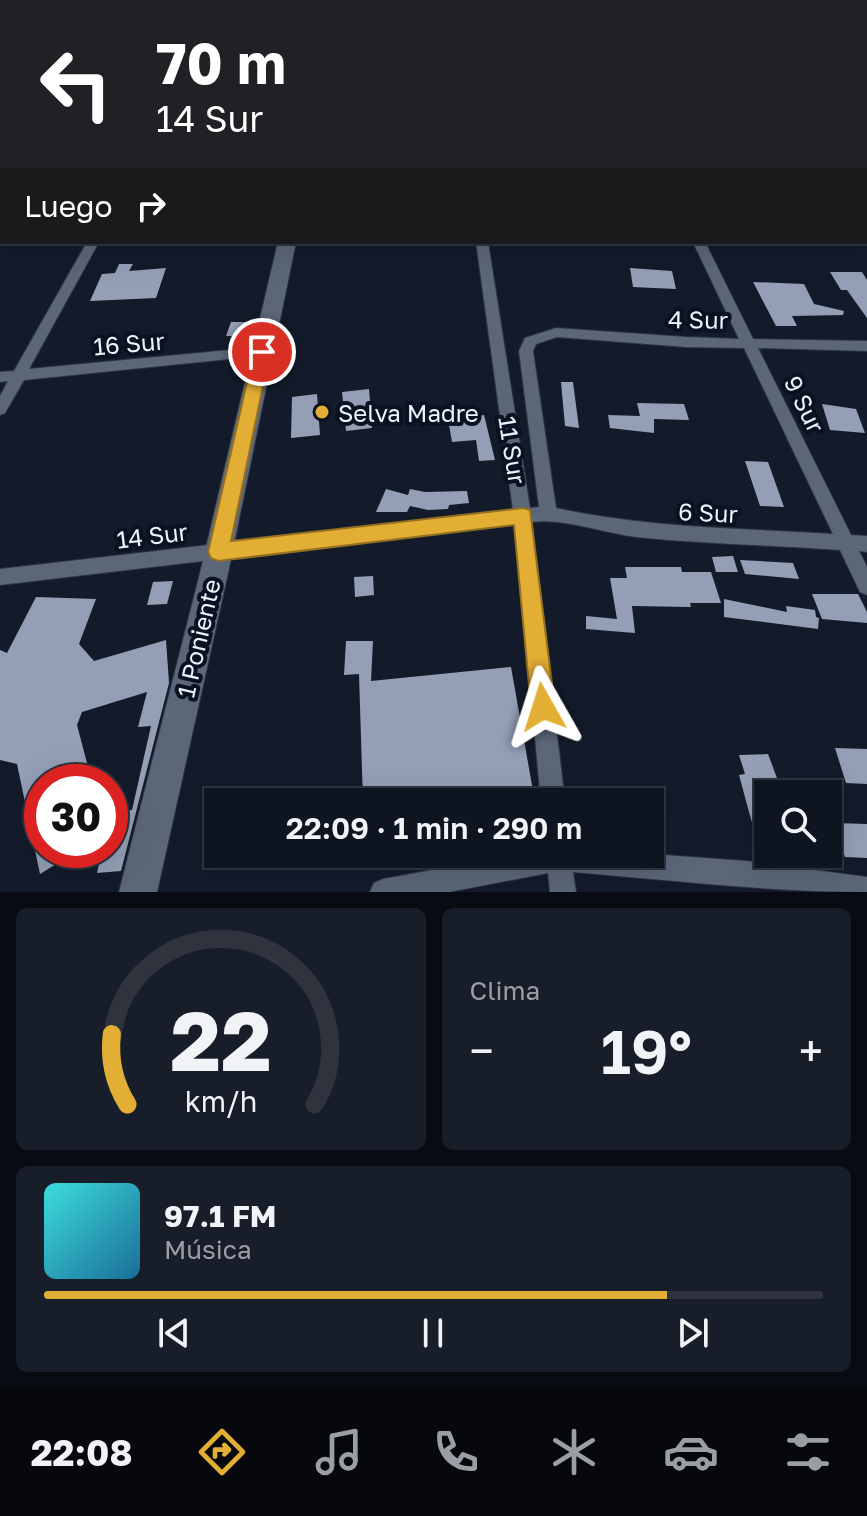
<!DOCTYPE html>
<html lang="es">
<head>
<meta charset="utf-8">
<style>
	:root { --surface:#0e1420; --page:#171d29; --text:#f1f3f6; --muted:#9b9ea5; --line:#2e333e; --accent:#e3ae34 }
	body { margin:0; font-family:"Golos Text",sans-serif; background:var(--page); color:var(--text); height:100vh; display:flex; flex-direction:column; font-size:30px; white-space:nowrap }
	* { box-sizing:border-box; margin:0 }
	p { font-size:26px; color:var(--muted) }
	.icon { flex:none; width:44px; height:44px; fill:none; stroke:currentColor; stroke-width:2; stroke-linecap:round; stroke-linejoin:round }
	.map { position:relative; height:892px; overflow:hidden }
	.panel { display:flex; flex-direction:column; gap:16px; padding:16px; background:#080b12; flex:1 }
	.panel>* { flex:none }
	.hud { position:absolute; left:0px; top:0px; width:868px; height:244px; box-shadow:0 8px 32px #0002,0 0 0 2px var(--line); background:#202124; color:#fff; overflow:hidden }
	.controls { position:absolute; left:754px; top:780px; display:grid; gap:16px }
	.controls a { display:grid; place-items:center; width:88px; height:88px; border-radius:0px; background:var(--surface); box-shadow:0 8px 32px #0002,0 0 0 2px var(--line); font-size:40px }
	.speed { position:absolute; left:24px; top:764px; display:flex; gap:16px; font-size:40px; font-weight:700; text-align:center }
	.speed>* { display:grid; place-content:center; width:104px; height:104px; border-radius:50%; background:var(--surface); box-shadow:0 8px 32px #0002,0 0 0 2px var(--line); line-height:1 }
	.speed .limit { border:12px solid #d22; background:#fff; color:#111 }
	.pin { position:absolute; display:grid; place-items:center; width:68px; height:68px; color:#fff; margin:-34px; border:4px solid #fff; border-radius:50%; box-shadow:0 2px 8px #0007 }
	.me { position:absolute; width:88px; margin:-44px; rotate:354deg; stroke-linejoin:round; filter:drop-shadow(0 0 6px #0008) }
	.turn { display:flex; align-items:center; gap:28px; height:168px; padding:0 24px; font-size:36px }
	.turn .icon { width:104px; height:104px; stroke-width:2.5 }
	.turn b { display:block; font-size:56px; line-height:68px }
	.then { display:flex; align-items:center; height:76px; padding:0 24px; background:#0003; gap:16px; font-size:30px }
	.big { font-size:60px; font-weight:600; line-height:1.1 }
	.panel .tile { flex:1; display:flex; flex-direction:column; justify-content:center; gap:12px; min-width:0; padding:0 28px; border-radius:12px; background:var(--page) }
	.panel .dial { align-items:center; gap:0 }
	.dial svg { height:208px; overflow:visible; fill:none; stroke:var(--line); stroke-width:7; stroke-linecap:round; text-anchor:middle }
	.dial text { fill:var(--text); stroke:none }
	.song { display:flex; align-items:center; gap:24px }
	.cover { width:96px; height:96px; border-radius:12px; background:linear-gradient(135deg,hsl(180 70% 55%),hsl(200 70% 35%)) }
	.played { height:8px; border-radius:4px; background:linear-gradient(90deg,var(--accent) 80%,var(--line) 80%) }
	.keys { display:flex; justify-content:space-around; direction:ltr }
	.heat { display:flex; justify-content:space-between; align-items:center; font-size:44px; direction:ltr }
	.panel .tiles { flex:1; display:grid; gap:16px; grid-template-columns:1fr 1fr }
	.tile:last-child { grid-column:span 2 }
	.trip { position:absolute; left:204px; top:788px; width:460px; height:80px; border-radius:0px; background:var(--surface); box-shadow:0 8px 32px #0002,0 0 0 2px var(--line); font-weight:600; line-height:80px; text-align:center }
	.dock { display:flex; height:128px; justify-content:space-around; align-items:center; background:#06080d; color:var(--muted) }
	.dock .icon { width:56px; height:56px }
	.dock .on { color:var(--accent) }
	.dock b { font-size:36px; color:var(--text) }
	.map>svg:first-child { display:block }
</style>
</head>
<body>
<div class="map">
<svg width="867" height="892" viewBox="0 0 867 892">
	<rect width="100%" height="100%" fill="#131b2b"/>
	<g fill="#949fb5">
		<polygon points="119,264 133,264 129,271 166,268 156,298 90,301 102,274 115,273"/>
		<polygon points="630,268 672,271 676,289 633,287"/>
		<polygon points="830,272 862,272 867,280 867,318 847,290 841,290"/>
		<polygon points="753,282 804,284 814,304 844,311 843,315 792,316 797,326 776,326"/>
		<polygon points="231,322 256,322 253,337 226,336"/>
		<polygon points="561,382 573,382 579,428 565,426"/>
		<polygon points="369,389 372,428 346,431 342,392"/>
		<polygon points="317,394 320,435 291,438 292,397"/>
		<polygon points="637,403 684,404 689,420 654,419 654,433 610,428 608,415 640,416"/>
		<polygon points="822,404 856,409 865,433 830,430"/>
		<polygon points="484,415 495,460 479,461 476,440 452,442 448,419"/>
		<polygon points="745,461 768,462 784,507 760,506"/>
		<polygon points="386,489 408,495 410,489 425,492 467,491 469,503 449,505 448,509 428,510 410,506 407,512 376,512"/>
		<polygon points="733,556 738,572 716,572 712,557"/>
		<polygon points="740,560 793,563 799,579 745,574"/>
		<polygon points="625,567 681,567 682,572 711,572 721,603 690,603 691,607 632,606 635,633 586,629 586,616 617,619 610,578 627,578"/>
		<polygon points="373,576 374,595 355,597 354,577"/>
		<polygon points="173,581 167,604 147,605 153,582"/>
		<polygon points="812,594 858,594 867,612 867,623 822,619"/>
		<polygon points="36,597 96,599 79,644 94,661 166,640 169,683 121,871 97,873 102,850 110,850 110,846 114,845 121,811 132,810 151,726 138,727 147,692 82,712 77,725 92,782 42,782 42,850 79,850 40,874 17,764 0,760 0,650 7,653"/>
		<polygon points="724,599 787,612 786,606 815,610 816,617 819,618 818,629 724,617"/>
		<polygon points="346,641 373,641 371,681 511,667 535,802 363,802 359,674 344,675"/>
		<polygon points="835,748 867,749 867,784 846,783"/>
		<polygon points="768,754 783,794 768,794 768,861 763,860 749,812 739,775 745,774 739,755"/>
		<polygon points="834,823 867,824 867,858 845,857"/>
	</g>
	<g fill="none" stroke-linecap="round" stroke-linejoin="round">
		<g stroke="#313442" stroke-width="2">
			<g id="street">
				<rect x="288" y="0" width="6" height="2"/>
				<polygon points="617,0 624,0 625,2 618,2"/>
				<rect x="0" y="8" width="2" height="4"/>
				<polygon points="866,69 867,70 867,76 866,75"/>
				<polygon points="0,72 2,73 2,79 0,78"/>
				<rect x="0" y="141" width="2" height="6"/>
				<rect x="866" y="163" width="1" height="7"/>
				<polygon points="867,183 867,190 866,190 866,183"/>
				<rect x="866" y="197" width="1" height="8"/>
				<rect x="0" y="230" width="2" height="8"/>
				<polygon points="866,237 867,245 862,244 866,242"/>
				<polygon points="87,242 99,242 29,369 262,347 269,352 267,355 24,380 5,413 0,415 0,396 8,381 0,382 0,372 14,371"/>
				<path d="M 476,242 L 488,242 L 530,508 L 539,507 L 519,351 L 525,338 L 556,328 L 686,337 L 739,339 L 693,242 L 705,242 L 753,339 L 867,341 L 867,351 L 758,348 L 851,535 L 867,536 L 867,552 L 859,551 L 867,567 L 867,595 L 860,592 L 840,550 C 772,545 704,544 636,537 C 603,533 564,518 532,522 L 565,802 L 541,802 L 515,524 L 0,585 L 0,569 L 513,510 ZM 557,337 L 686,347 L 744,348 L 833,534 C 740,528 647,528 556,508 L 533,351 L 536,344 Z"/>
				<path d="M 520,854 L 650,854 L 746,861 L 867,877 L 867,892 C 769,892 671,880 573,872 L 576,892 L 550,892 L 548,873 L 449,892 L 370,892 L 374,883 L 383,879 Z"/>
			</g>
		</g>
		<g stroke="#313442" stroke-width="2">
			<g id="secondary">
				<rect x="0" y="42" width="2" height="8"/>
				<rect x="866" y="42" width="1" height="8"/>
				<polygon points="0,116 2,116 0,127"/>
				<rect x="866" y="190" width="1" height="10"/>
				<polygon points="278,242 296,242 228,573 157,892 119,892 200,573"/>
			</g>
		</g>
		<use href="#street" fill="#5b6679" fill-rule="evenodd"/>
		<use href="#secondary" fill="#5b6679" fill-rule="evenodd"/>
	</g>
	<polygon fill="#e3ae34" stroke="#947122" stroke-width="2" points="262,347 270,352 231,541 523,508 530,510 555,707 552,715 543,719 534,715 531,707 514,525 218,561 211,558 208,552 254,352"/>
	<circle fill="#e3ae34" stroke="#0a1221" stroke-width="3" cx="322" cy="412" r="8"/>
	<g text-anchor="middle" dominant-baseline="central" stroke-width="8" stroke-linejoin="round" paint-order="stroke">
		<g font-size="24" fill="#ecf2fe" stroke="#0a1221">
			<text transform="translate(698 319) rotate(1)">4 Sur</text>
			<text transform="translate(129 343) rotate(-5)">16 Sur</text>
			<text transform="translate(805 404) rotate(64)">9 Sur</text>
			<text transform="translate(513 450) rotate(81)">11 Sur</text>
			<text transform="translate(708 512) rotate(3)">6 Sur</text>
			<text transform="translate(152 535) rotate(-7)">14 Sur</text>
			<text transform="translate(198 638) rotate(-77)">1 Poniente</text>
		</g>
		<g font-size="24" fill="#ecf2fe" stroke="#0a1221" text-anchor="start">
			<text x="338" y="412">Selva Madre</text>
		</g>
	</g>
</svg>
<div class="controls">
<a><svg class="icon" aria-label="search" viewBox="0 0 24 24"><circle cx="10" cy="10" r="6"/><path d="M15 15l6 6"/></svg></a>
</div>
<div class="speed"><div class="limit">30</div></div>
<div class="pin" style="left:262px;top:352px;background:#d93025"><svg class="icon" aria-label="arrive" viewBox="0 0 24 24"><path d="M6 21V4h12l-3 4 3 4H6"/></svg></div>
<svg class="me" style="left:543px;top:707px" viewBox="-20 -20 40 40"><path d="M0-17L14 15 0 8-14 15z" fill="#e3ae34" stroke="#fff" stroke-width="4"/></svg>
<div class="trip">22:09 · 1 min · 290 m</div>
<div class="hud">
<div class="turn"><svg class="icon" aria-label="left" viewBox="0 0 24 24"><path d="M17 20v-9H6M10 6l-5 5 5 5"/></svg><div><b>70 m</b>14 Sur</div></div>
<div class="then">Luego<svg class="icon" aria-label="right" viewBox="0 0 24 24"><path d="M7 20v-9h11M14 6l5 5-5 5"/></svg></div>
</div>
</div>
<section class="panel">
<div class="tiles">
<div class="tile dial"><svg viewBox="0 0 100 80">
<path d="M14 69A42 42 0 1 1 86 69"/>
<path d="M14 69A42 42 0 0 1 8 42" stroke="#e3ae34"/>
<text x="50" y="56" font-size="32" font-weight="700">22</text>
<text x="50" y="72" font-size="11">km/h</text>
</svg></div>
<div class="tile"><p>Clima</p>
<div class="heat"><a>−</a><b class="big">19°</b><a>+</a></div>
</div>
<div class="tile">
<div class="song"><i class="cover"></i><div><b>97.1 FM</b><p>Música</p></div></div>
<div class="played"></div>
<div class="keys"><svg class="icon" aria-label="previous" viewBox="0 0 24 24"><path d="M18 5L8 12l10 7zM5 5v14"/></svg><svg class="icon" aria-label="pause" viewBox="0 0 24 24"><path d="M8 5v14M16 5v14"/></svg><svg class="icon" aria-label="next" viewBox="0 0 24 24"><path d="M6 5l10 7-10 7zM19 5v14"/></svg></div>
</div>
</div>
</section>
<nav class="dock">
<b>22:08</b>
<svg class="icon on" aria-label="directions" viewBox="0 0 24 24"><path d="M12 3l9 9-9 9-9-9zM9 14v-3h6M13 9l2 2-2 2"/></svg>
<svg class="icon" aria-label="music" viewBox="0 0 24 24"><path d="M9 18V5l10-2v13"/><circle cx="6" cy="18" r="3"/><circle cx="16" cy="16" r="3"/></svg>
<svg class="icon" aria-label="phone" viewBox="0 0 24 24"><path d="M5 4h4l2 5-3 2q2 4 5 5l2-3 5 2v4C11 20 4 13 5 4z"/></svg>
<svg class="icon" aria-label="climate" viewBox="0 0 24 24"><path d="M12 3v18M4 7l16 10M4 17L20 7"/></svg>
<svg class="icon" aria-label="car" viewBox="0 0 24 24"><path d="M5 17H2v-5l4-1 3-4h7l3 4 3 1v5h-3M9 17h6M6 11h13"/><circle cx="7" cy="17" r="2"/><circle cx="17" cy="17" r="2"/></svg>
<svg class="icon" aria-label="filters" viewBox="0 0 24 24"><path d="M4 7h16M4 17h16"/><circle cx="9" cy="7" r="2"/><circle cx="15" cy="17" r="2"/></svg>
</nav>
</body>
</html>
